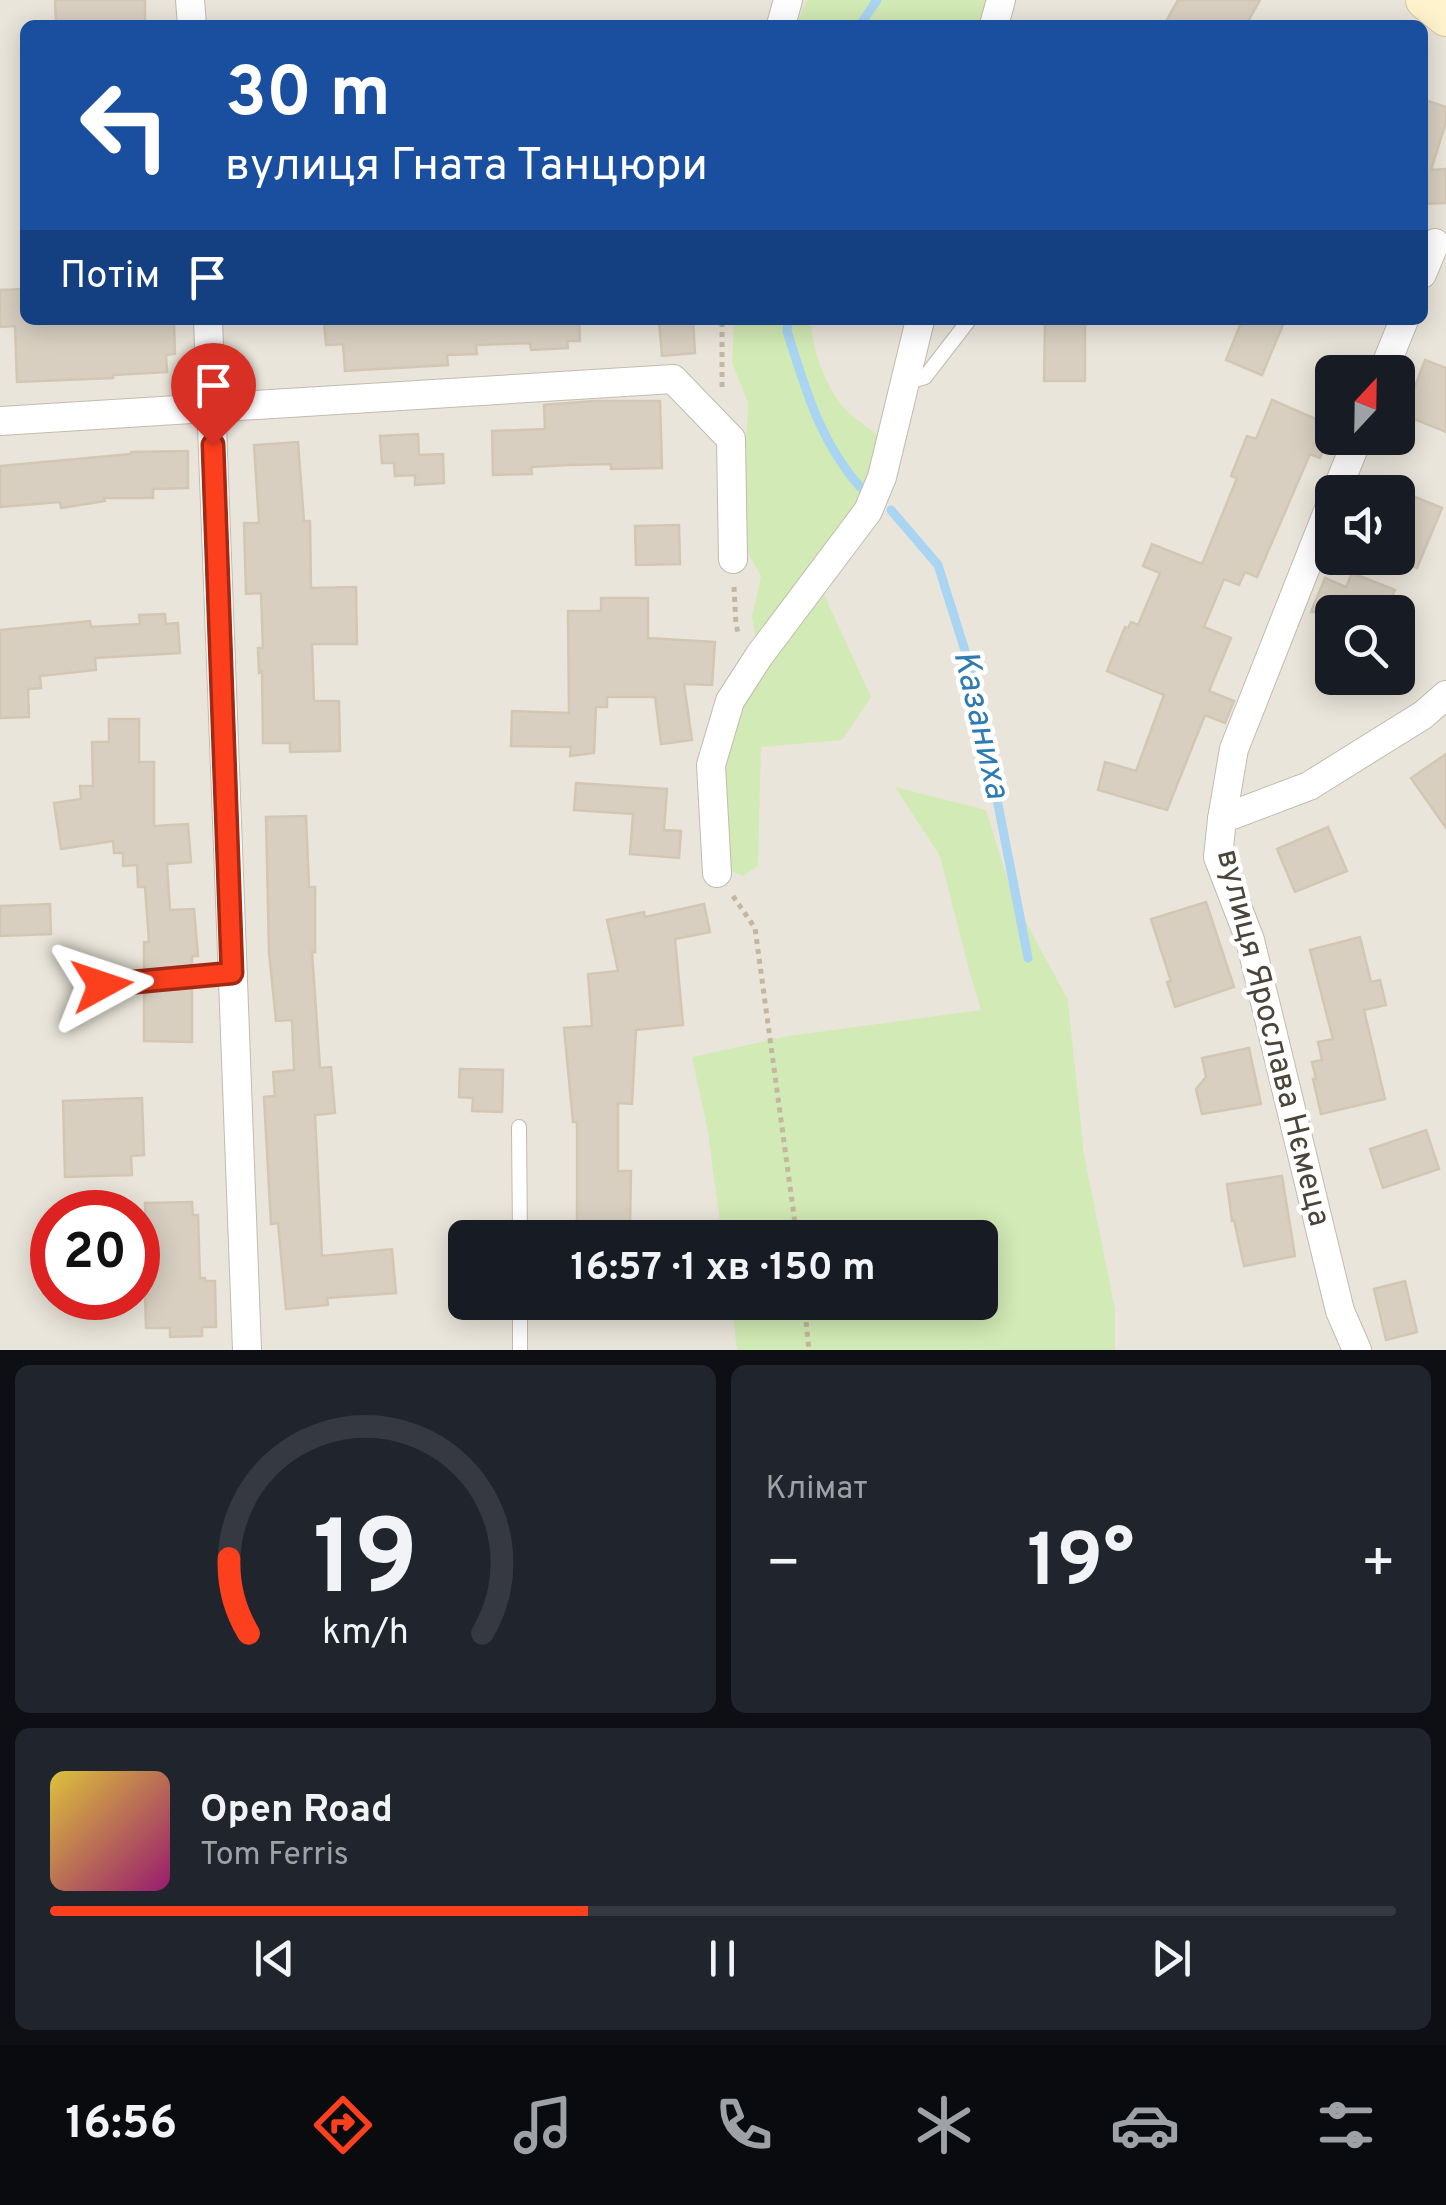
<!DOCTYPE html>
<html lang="uk">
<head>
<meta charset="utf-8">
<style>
	:root { --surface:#171b24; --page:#20242c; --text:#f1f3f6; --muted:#9ea1a6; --line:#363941; --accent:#fc3f1d }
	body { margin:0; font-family:Overpass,sans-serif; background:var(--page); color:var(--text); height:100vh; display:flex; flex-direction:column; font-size:38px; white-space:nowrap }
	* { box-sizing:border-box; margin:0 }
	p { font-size:32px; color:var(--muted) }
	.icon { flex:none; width:55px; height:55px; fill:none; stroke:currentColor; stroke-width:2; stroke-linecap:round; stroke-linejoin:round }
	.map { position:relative; height:1350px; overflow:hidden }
	.sheet { display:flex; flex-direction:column; gap:15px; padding:15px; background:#0d0f14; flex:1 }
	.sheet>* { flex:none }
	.hud { position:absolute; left:20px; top:20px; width:1408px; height:305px; border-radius:15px; box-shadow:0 5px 25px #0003; background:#1a4fa0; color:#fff; overflow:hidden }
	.needle { width:65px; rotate:22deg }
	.buttons { position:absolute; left:1315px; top:355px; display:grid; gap:20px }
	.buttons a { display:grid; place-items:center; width:100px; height:100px; border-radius:15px; background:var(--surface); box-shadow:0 5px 25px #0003; font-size:50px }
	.speed { position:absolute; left:30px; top:1190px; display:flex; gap:20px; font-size:50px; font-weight:700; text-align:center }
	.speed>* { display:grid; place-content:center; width:130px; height:130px; border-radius:50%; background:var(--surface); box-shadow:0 5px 25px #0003; line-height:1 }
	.speed .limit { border:15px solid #d22; background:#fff; color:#111 }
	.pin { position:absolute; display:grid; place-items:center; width:85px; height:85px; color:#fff; margin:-102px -42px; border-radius:50% 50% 50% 0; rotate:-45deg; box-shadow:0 0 10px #0007 }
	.pin .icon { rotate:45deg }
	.me { position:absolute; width:110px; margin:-55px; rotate:85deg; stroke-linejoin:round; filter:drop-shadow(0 0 8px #0008) }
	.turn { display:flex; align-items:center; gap:35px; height:210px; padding:0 40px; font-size:45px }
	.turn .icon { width:130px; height:130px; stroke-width:2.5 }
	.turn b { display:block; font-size:70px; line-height:85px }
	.then { display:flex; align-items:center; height:95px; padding:0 40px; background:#0003; gap:20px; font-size:38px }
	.big { font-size:75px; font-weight:700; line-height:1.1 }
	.sheet .tile { flex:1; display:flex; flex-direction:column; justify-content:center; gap:15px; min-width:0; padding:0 35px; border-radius:15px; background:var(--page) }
	.sheet .dial { align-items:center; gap:0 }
	.dial svg { height:260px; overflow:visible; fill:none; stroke:var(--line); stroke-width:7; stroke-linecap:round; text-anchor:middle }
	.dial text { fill:var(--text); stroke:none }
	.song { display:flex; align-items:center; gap:30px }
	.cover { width:120px; height:120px; border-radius:15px; background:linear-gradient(135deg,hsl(50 70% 55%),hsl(320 70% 35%)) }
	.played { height:10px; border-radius:5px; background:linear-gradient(90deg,var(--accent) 40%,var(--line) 40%) }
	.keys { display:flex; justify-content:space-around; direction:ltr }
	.heat { display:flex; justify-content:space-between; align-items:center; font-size:55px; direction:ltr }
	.sheet .tiles { flex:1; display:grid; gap:15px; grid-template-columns:1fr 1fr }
	.tile:last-child { grid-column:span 2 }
	.trip { position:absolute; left:448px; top:1220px; width:550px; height:100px; border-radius:15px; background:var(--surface); box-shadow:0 5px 25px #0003; font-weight:700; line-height:100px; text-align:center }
	.menu { display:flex; height:160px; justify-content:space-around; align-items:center; background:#090b0e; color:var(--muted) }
	.menu .icon { width:70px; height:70px }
	.menu .on { color:var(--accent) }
	.menu b { font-size:45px; color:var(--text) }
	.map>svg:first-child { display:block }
</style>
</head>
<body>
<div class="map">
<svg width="1446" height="1350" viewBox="0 0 1446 1350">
	<rect width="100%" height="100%" fill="#f6f3ec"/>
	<path fill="#eae5da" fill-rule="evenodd" d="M 0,0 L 1446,0 L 1446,1350 L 0,1350 ZM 25,25 L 1422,25 L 1422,320 L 25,320 ZM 1332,372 L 1398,372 L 1398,438 L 1332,438 ZM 1332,492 L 1398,492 L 1398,558 L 1332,558 ZM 1332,612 L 1398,612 L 1398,678 L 1332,678 ZM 52,1212 L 138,1212 L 138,1298 L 52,1298 ZM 465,1238 L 980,1238 L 980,1302 L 465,1302 Z"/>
	<g fill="#d2eab5">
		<polygon points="807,0 989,0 982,25 796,25"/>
		<path d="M 734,320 L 811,320 C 812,349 823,379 840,403 C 849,415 865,425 877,435 L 871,469 L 856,515 L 817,579 L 871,697 L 842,740 L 761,747 L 758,865 L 744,876 L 722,868 L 711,765 L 759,656 L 752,617 L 761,576 L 741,541 L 748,402 L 732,363 Z"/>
		<polygon points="895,787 986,810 1014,900 1068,1000 1084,1155 1115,1309 1115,1350 737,1350 731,1303 980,1302 980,1238 722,1237 708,1132 692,1057 789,1036 981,1010 971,977 940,856"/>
	</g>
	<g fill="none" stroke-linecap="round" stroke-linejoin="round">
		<g stroke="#a9d4f2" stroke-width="9">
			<polyline points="860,25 877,0"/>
			<path d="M 788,320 L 787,331 C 806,390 819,440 860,487"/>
			<polyline points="891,510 938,565 973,676 1028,958"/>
		</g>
	</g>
	<g fill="#d8cfc1" stroke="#d3c7b4" stroke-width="2.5">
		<polygon points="55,0 145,0 145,24 56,25"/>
		<polygon points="1178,0 1260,0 1246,25 1164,25"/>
		<polygon points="1422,99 1446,107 1446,122 1431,170 1446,169 1446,203 1422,204"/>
		<polygon points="25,289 25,320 174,320 175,354 166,355 167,372 113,375 113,378 17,382 15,326 0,327 0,290"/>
		<polygon points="324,320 579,320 580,341 567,341 568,348 531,350 530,343 476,345 477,354 447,355 448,365 345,371 343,344 326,345"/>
		<polygon points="659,320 693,320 695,353 662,356"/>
		<polygon points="1045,320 1085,320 1085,381 1044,381"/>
		<polygon points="1242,320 1285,320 1262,375 1226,360"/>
		<polygon points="1425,360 1446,368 1446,432 1404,415"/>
		<polygon points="1272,400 1332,426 1320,458 1310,454 1257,577 1245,572 1239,585 1224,579 1204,627 1231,638 1209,691 1234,701 1225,723 1205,715 1167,810 1098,790 1105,762 1136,771 1164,695 1107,671 1125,627 1128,628 1131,622 1138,625 1160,573 1143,566 1152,544 1202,564 1237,478 1231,476 1247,436 1256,439"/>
		<polygon points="594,401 660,401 662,468 611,469 611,464 569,465 531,467 532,474 493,475 492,431 545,429 544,405"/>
		<polygon points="418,434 419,455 443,454 444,483 415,485 415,475 395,476 394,463 382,463 380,436"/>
		<polygon points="298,442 304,521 310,521 311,588 356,587 357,644 312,644 314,701 339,701 340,751 290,752 290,743 263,743 262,672 259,673 258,648 263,648 261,593 246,594 244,523 259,523 254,445"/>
		<polygon points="188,451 188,488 153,489 153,498 104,498 105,501 61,508 60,502 0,507 0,466 131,454 131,452"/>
		<polygon points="1398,490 1442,508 1417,568 1394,559 1398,558"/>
		<polygon points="679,525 680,564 636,565 635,526"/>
		<polygon points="1352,573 1395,590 1388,605 1406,612 1311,612 1325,578 1346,587"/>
		<polygon points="601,598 648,598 648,638 715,642 712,685 684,684 692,740 661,744 655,697 607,697 607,707 596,707 594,753 570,756 571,747 511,746 512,711 569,713 568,611 601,611"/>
		<polygon points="165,614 166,624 178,623 180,653 95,658 96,670 40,676 41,688 28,689 29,717 0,718 0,630 90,621 91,627 140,624 139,615"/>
		<polygon points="109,719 139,719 139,762 154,762 154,826 188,824 191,862 167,864 170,910 194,909 198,956 192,956 192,966 144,970 144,942 149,942 145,887 138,887 137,865 123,866 123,853 114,853 113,841 61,849 54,803 81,799 80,786 93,786 92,742 109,742"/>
		<polygon points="1446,754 1446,828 1411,778"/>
		<polygon points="576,783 667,789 664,830 681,831 679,858 630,854 633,814 574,810"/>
		<polygon points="306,816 309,887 315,887 315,952 312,952 320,1068 331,1067 335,1113 315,1115 322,1256 392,1249 396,1293 327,1298 328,1305 286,1309 278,1223 271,1224 264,1097 275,1096 273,1072 294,1070 292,1020 276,1021 269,952 266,817"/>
		<polygon points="1328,827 1347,871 1295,892 1277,849"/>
		<polygon points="1206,902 1234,987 1175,1007 1167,982 1171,981 1151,919"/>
		<polygon points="50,904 51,934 0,936 0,906"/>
		<polygon points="704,904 710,932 675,939 683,1025 636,1030 632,1104 618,1103 618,1171 631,1171 630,1225 577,1225 577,1122 573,1122 564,1028 592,1026 588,974 618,971 607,920 644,912 645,917"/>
		<polygon points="1360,937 1371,982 1380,980 1386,1005 1364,1010 1385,1099 1321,1114 1313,1079 1316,1079 1312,1062 1322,1060 1318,1042 1333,1039 1310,950"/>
		<polygon points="192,987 192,1042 144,1041 144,992"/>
		<polygon points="1249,1048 1261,1104 1202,1114 1196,1089 1206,1077 1202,1058"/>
		<polygon points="460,1069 503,1070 502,1112 472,1111 473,1098 459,1097"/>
		<polygon points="142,1098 144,1155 131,1156 132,1175 65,1177 63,1101"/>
		<polygon points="1426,1130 1439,1169 1383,1188 1370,1149"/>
		<polygon points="1282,1176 1295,1256 1244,1266 1234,1220 1232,1221 1227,1184"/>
		<polygon points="192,1202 193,1215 198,1215 200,1278 205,1278 205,1281 215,1281 216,1327 202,1327 202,1336 170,1337 170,1328 146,1328 145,1294 148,1294 145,1203"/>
		<polygon points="1405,1281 1417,1332 1386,1340 1374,1289"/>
	</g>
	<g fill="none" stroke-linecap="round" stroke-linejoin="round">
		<g stroke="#c2bbae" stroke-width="16">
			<g id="lane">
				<polyline points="905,383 925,377 969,320"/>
				<polyline points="102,985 233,973"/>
				<polyline points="519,1127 520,1238"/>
				<polyline points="520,1350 520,1302"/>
			</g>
		</g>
		<g stroke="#c2bbae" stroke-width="30">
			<g id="street">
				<polyline points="190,0 192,25"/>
				<polyline points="781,25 788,0"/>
				<polyline points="994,25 1001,0"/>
				<polyline points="1422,274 1435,243"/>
				<polyline points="208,320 247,1350"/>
				<polyline points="1383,372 1404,320"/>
				<polyline points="0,421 673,379 731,439 733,559"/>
				<polyline points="1336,492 1358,438"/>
				<polyline points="1332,501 1234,749 1222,819 1218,857 1250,940 1340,1311 1357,1350"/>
				<polyline points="1222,819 1309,786 1423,715 1446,695"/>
				<polyline points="717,873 711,765 730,701 759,656 868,511 882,477 920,320"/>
			</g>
		</g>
		<g stroke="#d6c79b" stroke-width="40">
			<polyline id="secondary" points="1425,0 1446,17"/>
		</g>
		<g stroke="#c4b79f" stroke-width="5" stroke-dasharray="5 5" stroke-linecap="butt">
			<polyline points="722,387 722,320"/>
			<polyline points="734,587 736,625 739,636"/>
			<polyline points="733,896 755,928 797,1238"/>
			<polyline points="804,1302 809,1350"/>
		</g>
		<use href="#lane" stroke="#fff" stroke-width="14"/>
		<use href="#street" stroke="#fff" stroke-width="28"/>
		<use href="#secondary" stroke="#fff3cd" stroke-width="38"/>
	</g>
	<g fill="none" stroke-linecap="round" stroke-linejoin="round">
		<g stroke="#a42913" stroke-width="25">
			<polyline id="route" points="102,985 232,973 213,445"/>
		</g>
		<use href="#route" stroke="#fc3f1d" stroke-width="18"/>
	</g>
	<g text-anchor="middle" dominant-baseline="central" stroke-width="9" stroke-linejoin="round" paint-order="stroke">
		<g font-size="32" fill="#4b4439" stroke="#fff">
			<text transform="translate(1272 1038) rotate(76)">вулиця Ярослава Нємеца</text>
		</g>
		<g font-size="35" font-style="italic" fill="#2e7ab2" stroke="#fff">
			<text transform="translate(980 725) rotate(77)">Казаниха</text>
		</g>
	</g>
</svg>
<div class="buttons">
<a><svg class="needle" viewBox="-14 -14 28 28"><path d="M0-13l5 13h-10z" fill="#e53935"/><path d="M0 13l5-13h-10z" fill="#9ea1a6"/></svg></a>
<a><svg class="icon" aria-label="sound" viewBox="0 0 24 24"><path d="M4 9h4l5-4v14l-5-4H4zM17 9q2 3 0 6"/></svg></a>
<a><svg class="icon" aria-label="search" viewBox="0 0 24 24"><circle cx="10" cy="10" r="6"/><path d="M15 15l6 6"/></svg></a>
</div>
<div class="speed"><div class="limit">20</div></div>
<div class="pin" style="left:213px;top:445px;background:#d93025"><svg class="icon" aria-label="arrive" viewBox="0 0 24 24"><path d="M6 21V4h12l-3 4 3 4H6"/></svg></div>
<svg class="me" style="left:102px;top:985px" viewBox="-20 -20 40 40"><path d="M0-17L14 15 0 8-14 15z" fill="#fc3f1d" stroke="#fff" stroke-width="4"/></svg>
<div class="trip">16:57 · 1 хв · 150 m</div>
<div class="hud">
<div class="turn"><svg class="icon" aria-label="left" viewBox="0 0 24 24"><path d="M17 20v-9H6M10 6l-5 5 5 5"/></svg><div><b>30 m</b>вулиця Гната Танцюри</div></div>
<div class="then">Потім<svg class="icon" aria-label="arrive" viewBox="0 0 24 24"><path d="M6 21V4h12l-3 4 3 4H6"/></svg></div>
</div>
</div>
<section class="sheet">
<div class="tiles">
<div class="tile dial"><svg viewBox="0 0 100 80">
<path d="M14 69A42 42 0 1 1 86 69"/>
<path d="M14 69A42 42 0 0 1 8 46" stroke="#fc3f1d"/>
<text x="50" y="56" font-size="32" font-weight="700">19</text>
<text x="50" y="72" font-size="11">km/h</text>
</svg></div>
<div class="tile"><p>Клімат</p>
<div class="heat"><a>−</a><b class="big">19°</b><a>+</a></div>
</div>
<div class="tile">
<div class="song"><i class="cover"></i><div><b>Open Road</b><p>Tom Ferris</p></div></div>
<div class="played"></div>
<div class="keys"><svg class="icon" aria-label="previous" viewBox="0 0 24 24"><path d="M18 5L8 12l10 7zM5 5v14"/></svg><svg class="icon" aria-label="pause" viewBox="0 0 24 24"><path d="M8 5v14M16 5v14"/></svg><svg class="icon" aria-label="next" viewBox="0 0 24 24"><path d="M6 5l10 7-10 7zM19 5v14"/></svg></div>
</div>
</div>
</section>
<nav class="menu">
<b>16:56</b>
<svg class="icon on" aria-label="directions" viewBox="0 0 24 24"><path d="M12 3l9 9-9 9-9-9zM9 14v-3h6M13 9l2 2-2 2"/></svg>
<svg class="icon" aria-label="music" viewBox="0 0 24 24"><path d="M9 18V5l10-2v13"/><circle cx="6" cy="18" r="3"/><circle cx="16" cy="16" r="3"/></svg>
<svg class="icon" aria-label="phone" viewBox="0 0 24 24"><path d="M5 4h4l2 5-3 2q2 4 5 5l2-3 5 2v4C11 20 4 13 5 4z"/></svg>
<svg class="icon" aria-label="climate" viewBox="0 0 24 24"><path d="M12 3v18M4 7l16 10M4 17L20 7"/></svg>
<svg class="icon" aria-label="car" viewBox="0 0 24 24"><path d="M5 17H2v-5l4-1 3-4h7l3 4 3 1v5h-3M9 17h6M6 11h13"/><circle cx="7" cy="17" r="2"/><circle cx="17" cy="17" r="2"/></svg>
<svg class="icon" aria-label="filters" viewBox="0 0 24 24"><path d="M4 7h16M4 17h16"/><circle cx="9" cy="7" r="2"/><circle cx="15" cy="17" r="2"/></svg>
</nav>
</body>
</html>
